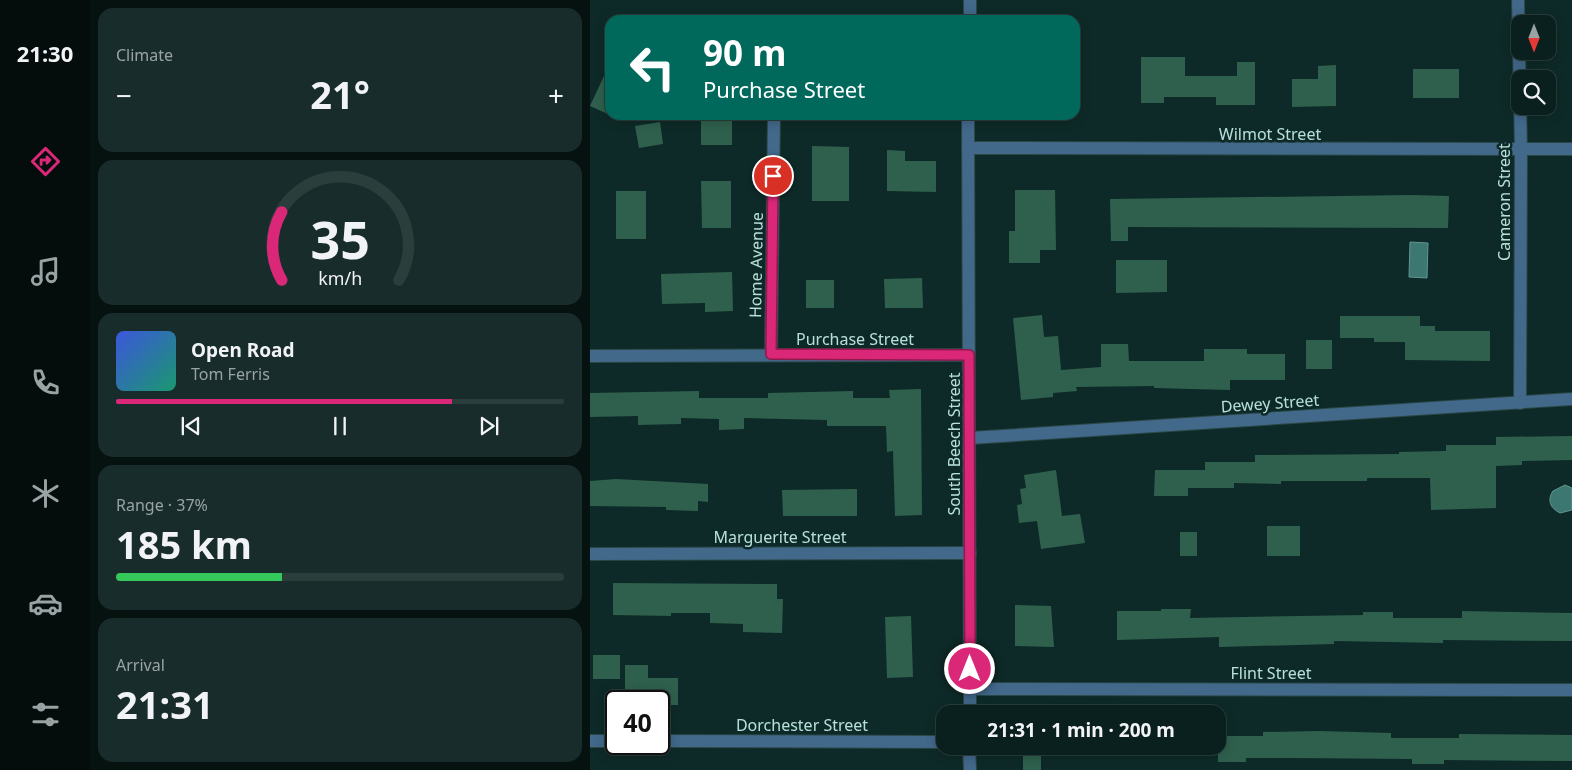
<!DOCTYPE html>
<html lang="en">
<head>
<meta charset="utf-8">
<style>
	:root { --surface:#0a201e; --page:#182d2b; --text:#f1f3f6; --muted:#99a3a4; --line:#2a3e3c; --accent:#db2777 }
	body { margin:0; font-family:"Noto Sans",sans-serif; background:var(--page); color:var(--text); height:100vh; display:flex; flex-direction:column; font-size:19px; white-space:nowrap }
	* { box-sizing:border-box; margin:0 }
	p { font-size:16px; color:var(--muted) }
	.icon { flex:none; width:28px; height:28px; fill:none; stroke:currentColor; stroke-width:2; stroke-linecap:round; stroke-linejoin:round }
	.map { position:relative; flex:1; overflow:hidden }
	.sheet { display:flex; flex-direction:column; gap:8px; padding:8px; background:#061210; width:500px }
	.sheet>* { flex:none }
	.guide { position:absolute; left:15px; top:15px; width:475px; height:105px; border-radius:15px; box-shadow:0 2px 12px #0003,0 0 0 1px var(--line); background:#00695c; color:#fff; overflow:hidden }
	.needle { width:32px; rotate:180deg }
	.buttons { position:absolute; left:921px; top:15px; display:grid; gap:10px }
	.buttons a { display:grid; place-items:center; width:45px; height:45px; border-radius:10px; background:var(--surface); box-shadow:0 2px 12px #0003,0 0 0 1px var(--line); font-size:25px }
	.speed { position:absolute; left:15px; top:690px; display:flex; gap:10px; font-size:25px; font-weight:700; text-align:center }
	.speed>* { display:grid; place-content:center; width:65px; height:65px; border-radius:50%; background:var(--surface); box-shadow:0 2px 12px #0003,0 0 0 1px var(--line); line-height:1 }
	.speed .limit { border:2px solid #111; border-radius:8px; background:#fff; color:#111 }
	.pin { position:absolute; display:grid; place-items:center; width:42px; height:42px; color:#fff; margin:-21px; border:2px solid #fff; border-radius:50%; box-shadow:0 1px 5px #0007 }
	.me { position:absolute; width:55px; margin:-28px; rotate:0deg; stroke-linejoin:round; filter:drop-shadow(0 0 4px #0008) }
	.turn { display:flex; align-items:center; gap:18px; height:105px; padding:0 15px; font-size:22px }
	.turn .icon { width:65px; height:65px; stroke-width:2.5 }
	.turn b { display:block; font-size:35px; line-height:42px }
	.big { font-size:38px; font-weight:700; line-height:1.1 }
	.sheet .card { flex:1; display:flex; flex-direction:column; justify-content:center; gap:8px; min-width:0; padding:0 18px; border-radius:15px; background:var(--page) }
	.sheet .dial { align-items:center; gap:0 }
	.dial svg { height:130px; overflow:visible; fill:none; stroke:var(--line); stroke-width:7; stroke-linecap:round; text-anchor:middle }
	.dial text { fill:var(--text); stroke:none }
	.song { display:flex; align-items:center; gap:15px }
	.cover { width:60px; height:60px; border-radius:8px; background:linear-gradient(135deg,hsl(230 70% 55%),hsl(160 70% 35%)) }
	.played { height:5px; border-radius:2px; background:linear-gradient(90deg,var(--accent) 75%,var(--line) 75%) }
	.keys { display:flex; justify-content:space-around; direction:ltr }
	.heat { display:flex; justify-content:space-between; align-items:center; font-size:28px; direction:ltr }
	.charge { height:8px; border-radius:4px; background:linear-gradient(90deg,#34c759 37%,var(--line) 0) }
	.trip { position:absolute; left:346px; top:705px; width:290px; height:50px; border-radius:15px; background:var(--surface); box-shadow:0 2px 12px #0003,0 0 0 1px var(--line); font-weight:700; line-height:50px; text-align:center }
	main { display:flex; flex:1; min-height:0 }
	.dock { display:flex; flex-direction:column; width:90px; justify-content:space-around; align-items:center; background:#040d0c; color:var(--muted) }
	.dock .icon { width:35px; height:35px }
	.dock .active { color:var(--accent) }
	.dock b { font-size:22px; color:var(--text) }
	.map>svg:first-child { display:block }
</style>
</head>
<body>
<main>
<nav class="dock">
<b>21:30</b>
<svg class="icon active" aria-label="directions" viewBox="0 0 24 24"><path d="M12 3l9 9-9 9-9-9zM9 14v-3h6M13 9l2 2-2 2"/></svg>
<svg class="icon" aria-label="music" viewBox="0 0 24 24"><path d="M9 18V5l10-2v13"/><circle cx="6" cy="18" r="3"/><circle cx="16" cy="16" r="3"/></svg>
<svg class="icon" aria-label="phone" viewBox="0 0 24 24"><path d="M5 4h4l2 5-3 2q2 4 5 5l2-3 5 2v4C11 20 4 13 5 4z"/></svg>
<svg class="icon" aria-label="climate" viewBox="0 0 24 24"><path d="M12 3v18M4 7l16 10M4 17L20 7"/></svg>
<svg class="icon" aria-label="car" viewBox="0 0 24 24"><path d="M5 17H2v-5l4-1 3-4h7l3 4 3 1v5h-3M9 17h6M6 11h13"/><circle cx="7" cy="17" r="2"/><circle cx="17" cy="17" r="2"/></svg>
<svg class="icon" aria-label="filters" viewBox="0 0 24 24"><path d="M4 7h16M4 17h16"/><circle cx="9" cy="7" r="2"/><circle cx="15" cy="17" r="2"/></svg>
</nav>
<section class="sheet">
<div class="card"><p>Climate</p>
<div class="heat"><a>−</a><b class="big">21°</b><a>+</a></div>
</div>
<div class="card dial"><svg viewBox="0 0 100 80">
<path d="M14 69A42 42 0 1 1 86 69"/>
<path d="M14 69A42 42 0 0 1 14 27" stroke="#db2777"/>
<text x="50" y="56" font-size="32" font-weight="700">35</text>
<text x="50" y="72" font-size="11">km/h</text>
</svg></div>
<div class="card">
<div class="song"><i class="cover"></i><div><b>Open Road</b><p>Tom Ferris</p></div></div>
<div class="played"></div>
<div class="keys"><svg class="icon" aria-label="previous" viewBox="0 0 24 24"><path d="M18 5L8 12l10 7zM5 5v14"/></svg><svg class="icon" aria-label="pause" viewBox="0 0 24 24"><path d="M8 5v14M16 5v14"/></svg><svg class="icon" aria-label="next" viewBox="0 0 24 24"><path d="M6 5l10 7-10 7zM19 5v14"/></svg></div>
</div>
<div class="card"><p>Range · 37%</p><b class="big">185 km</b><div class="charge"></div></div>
<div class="card"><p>Arrival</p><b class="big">21:31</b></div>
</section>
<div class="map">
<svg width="982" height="770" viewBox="0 0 982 770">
	<rect width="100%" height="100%" fill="#0e2a28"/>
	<g fill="#3c7771" stroke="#619691">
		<polygon points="820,242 838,243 837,278 819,277"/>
		<path d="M 975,485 L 982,488 L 982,510 L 970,513 C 960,508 957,500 963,491 Z"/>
	</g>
	<g fill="#2f604d">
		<polygon points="551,57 595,57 595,76 647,76 647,62 665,62 665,105 626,105 626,97 574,97 574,103 551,103"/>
		<polygon points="20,63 20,115 0,106"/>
		<polygon points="746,65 746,106 702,107 702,79 728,79 728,66"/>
		<rect x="823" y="69" width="46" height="29"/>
		<rect x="111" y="115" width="31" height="30"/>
		<polygon points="70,122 73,144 49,148 45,126"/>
		<polygon points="222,146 259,147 259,201 222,201"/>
		<polygon points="297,150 315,151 315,161 346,161 346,192 297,191"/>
		<polygon points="111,181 141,181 141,228 112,228"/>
		<polygon points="425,190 465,190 466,250 450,250 450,263 419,263 419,231 425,231"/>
		<rect x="26" y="191" width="30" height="48"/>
		<polygon points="822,195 859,196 858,228 538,227 538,241 521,241 520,199"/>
		<polygon points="526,260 577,260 577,292 526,293"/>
		<polygon points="142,272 143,311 115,312 115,303 72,304 71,274"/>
		<polygon points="332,278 333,308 295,308 294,279"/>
		<rect x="216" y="280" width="28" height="28"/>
		<polygon points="452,315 454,337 468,336 471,370 511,367 511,344 538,344 539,361 614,361 614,349 657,349 657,354 695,354 695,380 640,380 640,390 564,388 564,386 486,387 487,391 463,393 463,397 431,400 423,318"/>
		<polygon points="750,316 830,316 830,326 845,326 845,331 900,331 900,361 815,360 815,342 784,342 784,338 750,338"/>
		<rect x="716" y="340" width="26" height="29"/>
		<polygon points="331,389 332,515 305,516 303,451 297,452 296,426 237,426 237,420 154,418 154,429 129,430 129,419 91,418 91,424 48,425 48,416 0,417 0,393 109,391 109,398 178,398 178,393 263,391 263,398 300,398 299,390"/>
		<polygon points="982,436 982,460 932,461 932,465 906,466 906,508 841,510 840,478 777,478 777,481 691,481 691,484 644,483 644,488 598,488 598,496 564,496 565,470 615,470 615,462 665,462 665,455 809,454 809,452 856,451 856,445 906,445 906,437"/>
		<polygon points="466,470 472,516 490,514 495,543 451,549 447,521 429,523 427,505 432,504 430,489 436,488 434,475"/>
		<polygon points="26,479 118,484 118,502 108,501 108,511 76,510 76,507 0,506 0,481"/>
		<polygon points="267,489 267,516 193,516 192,490"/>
		<rect x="677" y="526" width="33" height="30"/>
		<rect x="590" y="532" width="17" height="24"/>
		<polygon points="23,583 187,584 187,599 193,599 192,633 153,632 153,624 120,623 120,613 81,613 81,616 23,615"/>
		<polygon points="425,605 461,606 464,647 425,646"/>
		<polygon points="571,609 601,609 600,618 773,615 773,612 803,612 803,618 872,618 872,611 982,613 982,641 853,640 853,643 744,641 744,644 629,647 629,637 527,640 527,611 571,611"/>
		<polygon points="321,616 323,677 297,678 295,617"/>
		<rect x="3" y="655" width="27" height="24"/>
		<polygon points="35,665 58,665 58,678 88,678 88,705 69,705 69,701 35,701"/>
		<polygon points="729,731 801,733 801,738 869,738 869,734 982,735 982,761 854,760 854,764 822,764 822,759 705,758 656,758 656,762 628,762 628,736 673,736 673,732"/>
		<rect x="433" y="746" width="18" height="24"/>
	</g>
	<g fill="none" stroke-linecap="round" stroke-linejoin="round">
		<g stroke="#294745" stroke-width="14">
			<g id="minor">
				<polyline points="928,0 931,150 930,403"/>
				<polyline points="380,20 380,0"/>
				<polyline points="378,115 380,714"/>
				<polyline points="378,148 982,149"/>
				<polyline points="181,354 184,116"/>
				<polyline points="0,356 379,355"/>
				<polyline points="380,438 982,399"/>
				<polyline points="0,554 380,553"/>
				<polyline points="380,689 982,690"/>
				<polyline points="0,741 26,741"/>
				<polyline points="69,741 355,742"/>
				<polyline points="379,746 380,770"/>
			</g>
		</g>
		<use href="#minor" stroke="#42688a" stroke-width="12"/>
	</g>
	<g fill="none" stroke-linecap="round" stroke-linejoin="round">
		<g stroke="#8e194d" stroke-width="12">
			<polyline id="route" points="183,176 181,354 379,355 380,669"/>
		</g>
		<use href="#route" stroke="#db2777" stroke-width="9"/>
	</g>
	<g text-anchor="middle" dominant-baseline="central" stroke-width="5" stroke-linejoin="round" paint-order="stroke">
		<g font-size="16" fill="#b7e0db" stroke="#0e2a28">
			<text x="680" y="134">Wilmot Street</text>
			<text transform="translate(914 202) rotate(-90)">Cameron Street</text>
			<text transform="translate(166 265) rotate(-89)">Home Avenue</text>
			<text x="265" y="339">Purchase Street</text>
			<text transform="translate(680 403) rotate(-4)">Dewey Street</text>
			<text transform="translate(364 444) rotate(-90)">South Beech Street</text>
			<text x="190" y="537">Marguerite Street</text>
			<text x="681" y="673">Flint Street</text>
			<text x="212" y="725">Dorchester Street</text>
		</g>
	</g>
</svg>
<div class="buttons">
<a><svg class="needle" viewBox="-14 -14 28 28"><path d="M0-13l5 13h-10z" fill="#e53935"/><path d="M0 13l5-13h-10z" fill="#99a3a4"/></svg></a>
<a><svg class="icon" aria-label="search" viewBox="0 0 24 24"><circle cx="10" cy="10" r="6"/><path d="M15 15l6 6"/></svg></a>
</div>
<div class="speed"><div class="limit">40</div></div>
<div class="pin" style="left:183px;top:176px;background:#d93025"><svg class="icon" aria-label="arrive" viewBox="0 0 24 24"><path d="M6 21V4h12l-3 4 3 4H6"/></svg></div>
<svg class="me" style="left:380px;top:669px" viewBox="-20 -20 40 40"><circle r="17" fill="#db2777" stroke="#fff" stroke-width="3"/><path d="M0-11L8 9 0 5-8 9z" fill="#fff"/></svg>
<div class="trip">21:31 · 1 min · 200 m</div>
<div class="guide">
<div class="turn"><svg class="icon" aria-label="left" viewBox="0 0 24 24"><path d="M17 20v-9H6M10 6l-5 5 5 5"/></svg><div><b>90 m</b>Purchase Street</div></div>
</div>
</div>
</main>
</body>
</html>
